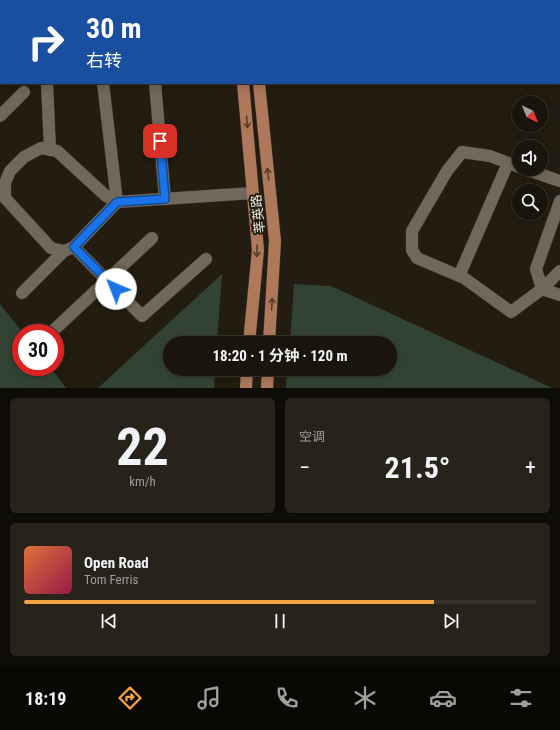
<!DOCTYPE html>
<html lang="zh">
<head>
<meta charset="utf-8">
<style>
	:root { --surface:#1a150c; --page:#27221a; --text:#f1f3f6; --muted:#9f9f9d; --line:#38342d; --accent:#f5a345 }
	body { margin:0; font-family:"Roboto Condensed","Noto Sans SC",sans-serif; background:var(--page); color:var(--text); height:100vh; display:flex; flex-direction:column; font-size:15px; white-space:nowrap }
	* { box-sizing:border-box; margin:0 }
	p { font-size:13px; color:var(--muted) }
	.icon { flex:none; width:22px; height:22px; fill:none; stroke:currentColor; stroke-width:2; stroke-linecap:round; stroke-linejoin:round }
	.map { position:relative; height:388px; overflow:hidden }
	.side { display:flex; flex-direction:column; gap:10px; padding:10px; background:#0e0c07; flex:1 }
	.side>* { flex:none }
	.banner { position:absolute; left:0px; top:0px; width:560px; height:84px; box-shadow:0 2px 10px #0003,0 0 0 1px var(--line); background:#1a4fa0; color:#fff; overflow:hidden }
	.needle { width:26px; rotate:137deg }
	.tools { position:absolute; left:512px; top:96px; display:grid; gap:8px }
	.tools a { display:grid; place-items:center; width:36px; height:36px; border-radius:50%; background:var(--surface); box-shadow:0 2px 10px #0003,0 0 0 1px var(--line); font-size:20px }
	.speed { position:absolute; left:12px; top:324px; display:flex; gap:8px; font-size:20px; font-weight:700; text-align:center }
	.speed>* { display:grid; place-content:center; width:52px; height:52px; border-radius:50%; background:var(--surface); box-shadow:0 2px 10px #0003,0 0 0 1px var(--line); line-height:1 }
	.speed .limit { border:6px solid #d22; background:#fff; color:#111 }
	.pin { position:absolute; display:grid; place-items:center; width:34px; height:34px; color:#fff; margin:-17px; border-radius:8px; box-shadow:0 2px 6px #0006 }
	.me { position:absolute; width:44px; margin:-22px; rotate:316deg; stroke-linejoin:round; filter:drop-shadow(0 0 3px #0008) }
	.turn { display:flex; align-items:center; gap:14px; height:84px; padding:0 20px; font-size:18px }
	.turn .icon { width:52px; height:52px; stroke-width:2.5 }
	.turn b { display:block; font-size:28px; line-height:34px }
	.big { font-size:30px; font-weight:700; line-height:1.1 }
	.side .tile { flex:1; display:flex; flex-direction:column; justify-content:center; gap:6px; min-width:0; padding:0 14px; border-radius:6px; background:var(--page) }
	.side .dial { align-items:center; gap:0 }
	.dial b { font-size:52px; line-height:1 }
	.song { display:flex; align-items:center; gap:12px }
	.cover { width:48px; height:48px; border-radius:6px; background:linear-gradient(135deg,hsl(20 70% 55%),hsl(340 70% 35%)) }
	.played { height:4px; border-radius:2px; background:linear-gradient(90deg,var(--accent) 80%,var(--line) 80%) }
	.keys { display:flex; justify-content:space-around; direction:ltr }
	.heat { display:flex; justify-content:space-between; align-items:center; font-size:22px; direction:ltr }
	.side .tiles { flex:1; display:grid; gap:10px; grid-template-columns:1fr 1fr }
	.tile:last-child { grid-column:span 2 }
	.trip { position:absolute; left:163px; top:336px; width:234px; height:40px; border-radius:20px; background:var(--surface); box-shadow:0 2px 10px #0003,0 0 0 1px var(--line); font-weight:700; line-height:40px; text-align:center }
	.tab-bar { display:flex; height:64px; justify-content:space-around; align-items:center; background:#0a0805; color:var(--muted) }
	.tab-bar .icon { width:28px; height:28px }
	.tab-bar .current { color:var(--accent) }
	.tab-bar b { font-size:18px; color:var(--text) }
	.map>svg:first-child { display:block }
</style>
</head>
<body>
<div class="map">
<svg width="560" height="388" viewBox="0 0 560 388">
	<rect width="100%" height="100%" fill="#231c10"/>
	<g fill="#324333">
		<polygon points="222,274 217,343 170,343 170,369 215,369 214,388 98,388"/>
		<polygon points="294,284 331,286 552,388 286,388 287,369 390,369 390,343 290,343"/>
		<polygon points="0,304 23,333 21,333 21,367 50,367 66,388 0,388"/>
	</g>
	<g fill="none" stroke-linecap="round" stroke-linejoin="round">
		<g stroke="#3a342e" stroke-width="13">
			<g id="minor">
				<polyline points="35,0 35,1"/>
				<polyline points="47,83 50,150"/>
				<polyline points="155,83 165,199"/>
				<polyline points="0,116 24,92"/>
				<polyline points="519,167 490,156 462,152 447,171 412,231 412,250 417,258 464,278 511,312 542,289 560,271"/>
				<polyline points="525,169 560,181"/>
				<polyline points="560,201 536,269 542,289 560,295"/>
				<polyline points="74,247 142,316 206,259"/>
				<polyline points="64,251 51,248 5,198 5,183 10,171 24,157 41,148 57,151 106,196 117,202 253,193"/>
				<polyline points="459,276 508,163"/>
				<polyline points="22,293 64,251 74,247 117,202 103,83"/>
				<polyline points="55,329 152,238"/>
			</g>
		</g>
		<g stroke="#3a342e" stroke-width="13">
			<g id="major">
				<polyline points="236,0 236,1"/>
				<polyline points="250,0 251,1"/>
				<polyline points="42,1 47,0"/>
				<polyline points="122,1 127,0"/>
				<polyline points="0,10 1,9"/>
				<polyline points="0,26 1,26"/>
				<polyline points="243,83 258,250 249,343"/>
				<polyline points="259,83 275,241 269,343"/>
				<polyline points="246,388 247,369"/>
				<polyline points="267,388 268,369"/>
			</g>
		</g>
		<use href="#minor" stroke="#70685a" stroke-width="12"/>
		<use href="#major" stroke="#ae785a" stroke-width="12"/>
	</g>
	<defs><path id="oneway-shaft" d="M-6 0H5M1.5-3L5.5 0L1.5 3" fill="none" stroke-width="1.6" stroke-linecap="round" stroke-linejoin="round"/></defs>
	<g stroke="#543c2a">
		<use href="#oneway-shaft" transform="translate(247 122) rotate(85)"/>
		<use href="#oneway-shaft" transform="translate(268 174) rotate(-96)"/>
		<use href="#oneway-shaft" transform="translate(257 251) rotate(91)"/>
		<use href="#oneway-shaft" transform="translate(272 304) rotate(-87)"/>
	</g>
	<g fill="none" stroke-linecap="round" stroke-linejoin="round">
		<g stroke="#114b97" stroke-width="10">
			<polyline id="route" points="116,289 74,247 117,202 165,199 160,141"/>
		</g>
		<use href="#route" stroke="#1a73e8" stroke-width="7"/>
	</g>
	<g text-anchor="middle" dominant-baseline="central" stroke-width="4" stroke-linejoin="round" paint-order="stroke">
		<g font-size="13" fill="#ede8e0" stroke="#231c10">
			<text transform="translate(258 214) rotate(-96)">莘英路</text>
		</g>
	</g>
</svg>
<div class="tools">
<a><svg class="needle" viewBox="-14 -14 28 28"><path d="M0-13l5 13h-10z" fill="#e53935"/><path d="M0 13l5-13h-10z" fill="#9f9f9d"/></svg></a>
<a><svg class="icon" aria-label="sound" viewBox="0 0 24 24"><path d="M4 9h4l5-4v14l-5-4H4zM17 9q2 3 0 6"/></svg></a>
<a><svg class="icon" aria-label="search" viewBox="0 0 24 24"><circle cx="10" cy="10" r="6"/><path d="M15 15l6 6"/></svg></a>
</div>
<div class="speed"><div class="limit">30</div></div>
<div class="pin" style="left:160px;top:141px;background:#d93025"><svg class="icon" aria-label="arrive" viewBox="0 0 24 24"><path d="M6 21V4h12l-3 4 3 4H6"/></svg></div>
<svg class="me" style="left:116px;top:289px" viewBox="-20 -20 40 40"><circle r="19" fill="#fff"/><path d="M0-13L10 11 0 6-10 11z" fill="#1a73e8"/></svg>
<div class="trip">18:20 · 1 分钟 · 120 m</div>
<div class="banner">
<div class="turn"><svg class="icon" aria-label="right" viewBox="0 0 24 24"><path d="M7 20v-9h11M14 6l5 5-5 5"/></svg><div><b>30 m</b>右转</div></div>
</div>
</div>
<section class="side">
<div class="tiles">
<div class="tile dial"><b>22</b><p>km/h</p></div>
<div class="tile"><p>空调</p>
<div class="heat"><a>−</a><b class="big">21.5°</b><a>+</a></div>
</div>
<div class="tile">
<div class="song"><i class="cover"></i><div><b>Open Road</b><p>Tom Ferris</p></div></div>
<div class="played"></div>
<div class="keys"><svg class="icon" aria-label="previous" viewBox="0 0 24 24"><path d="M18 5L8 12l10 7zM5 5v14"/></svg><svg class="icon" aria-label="pause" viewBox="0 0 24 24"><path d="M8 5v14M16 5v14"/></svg><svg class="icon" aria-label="next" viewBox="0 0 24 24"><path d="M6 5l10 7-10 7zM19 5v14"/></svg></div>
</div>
</div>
</section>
<nav class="tab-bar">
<b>18:19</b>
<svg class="icon current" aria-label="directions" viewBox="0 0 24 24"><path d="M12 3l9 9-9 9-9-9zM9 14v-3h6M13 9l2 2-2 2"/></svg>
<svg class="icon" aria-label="music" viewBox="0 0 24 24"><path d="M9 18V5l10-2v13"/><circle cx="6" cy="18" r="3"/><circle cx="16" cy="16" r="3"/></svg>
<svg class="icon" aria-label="phone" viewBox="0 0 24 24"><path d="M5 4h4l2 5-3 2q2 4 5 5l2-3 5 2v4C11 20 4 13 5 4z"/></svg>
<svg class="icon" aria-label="climate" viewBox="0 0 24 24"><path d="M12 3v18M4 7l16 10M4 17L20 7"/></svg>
<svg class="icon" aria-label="car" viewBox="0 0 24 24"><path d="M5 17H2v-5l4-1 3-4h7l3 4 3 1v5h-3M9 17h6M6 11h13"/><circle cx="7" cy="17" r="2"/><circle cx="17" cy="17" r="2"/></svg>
<svg class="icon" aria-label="filters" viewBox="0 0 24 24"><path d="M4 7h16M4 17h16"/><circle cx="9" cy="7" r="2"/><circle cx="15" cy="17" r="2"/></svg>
</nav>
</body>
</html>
